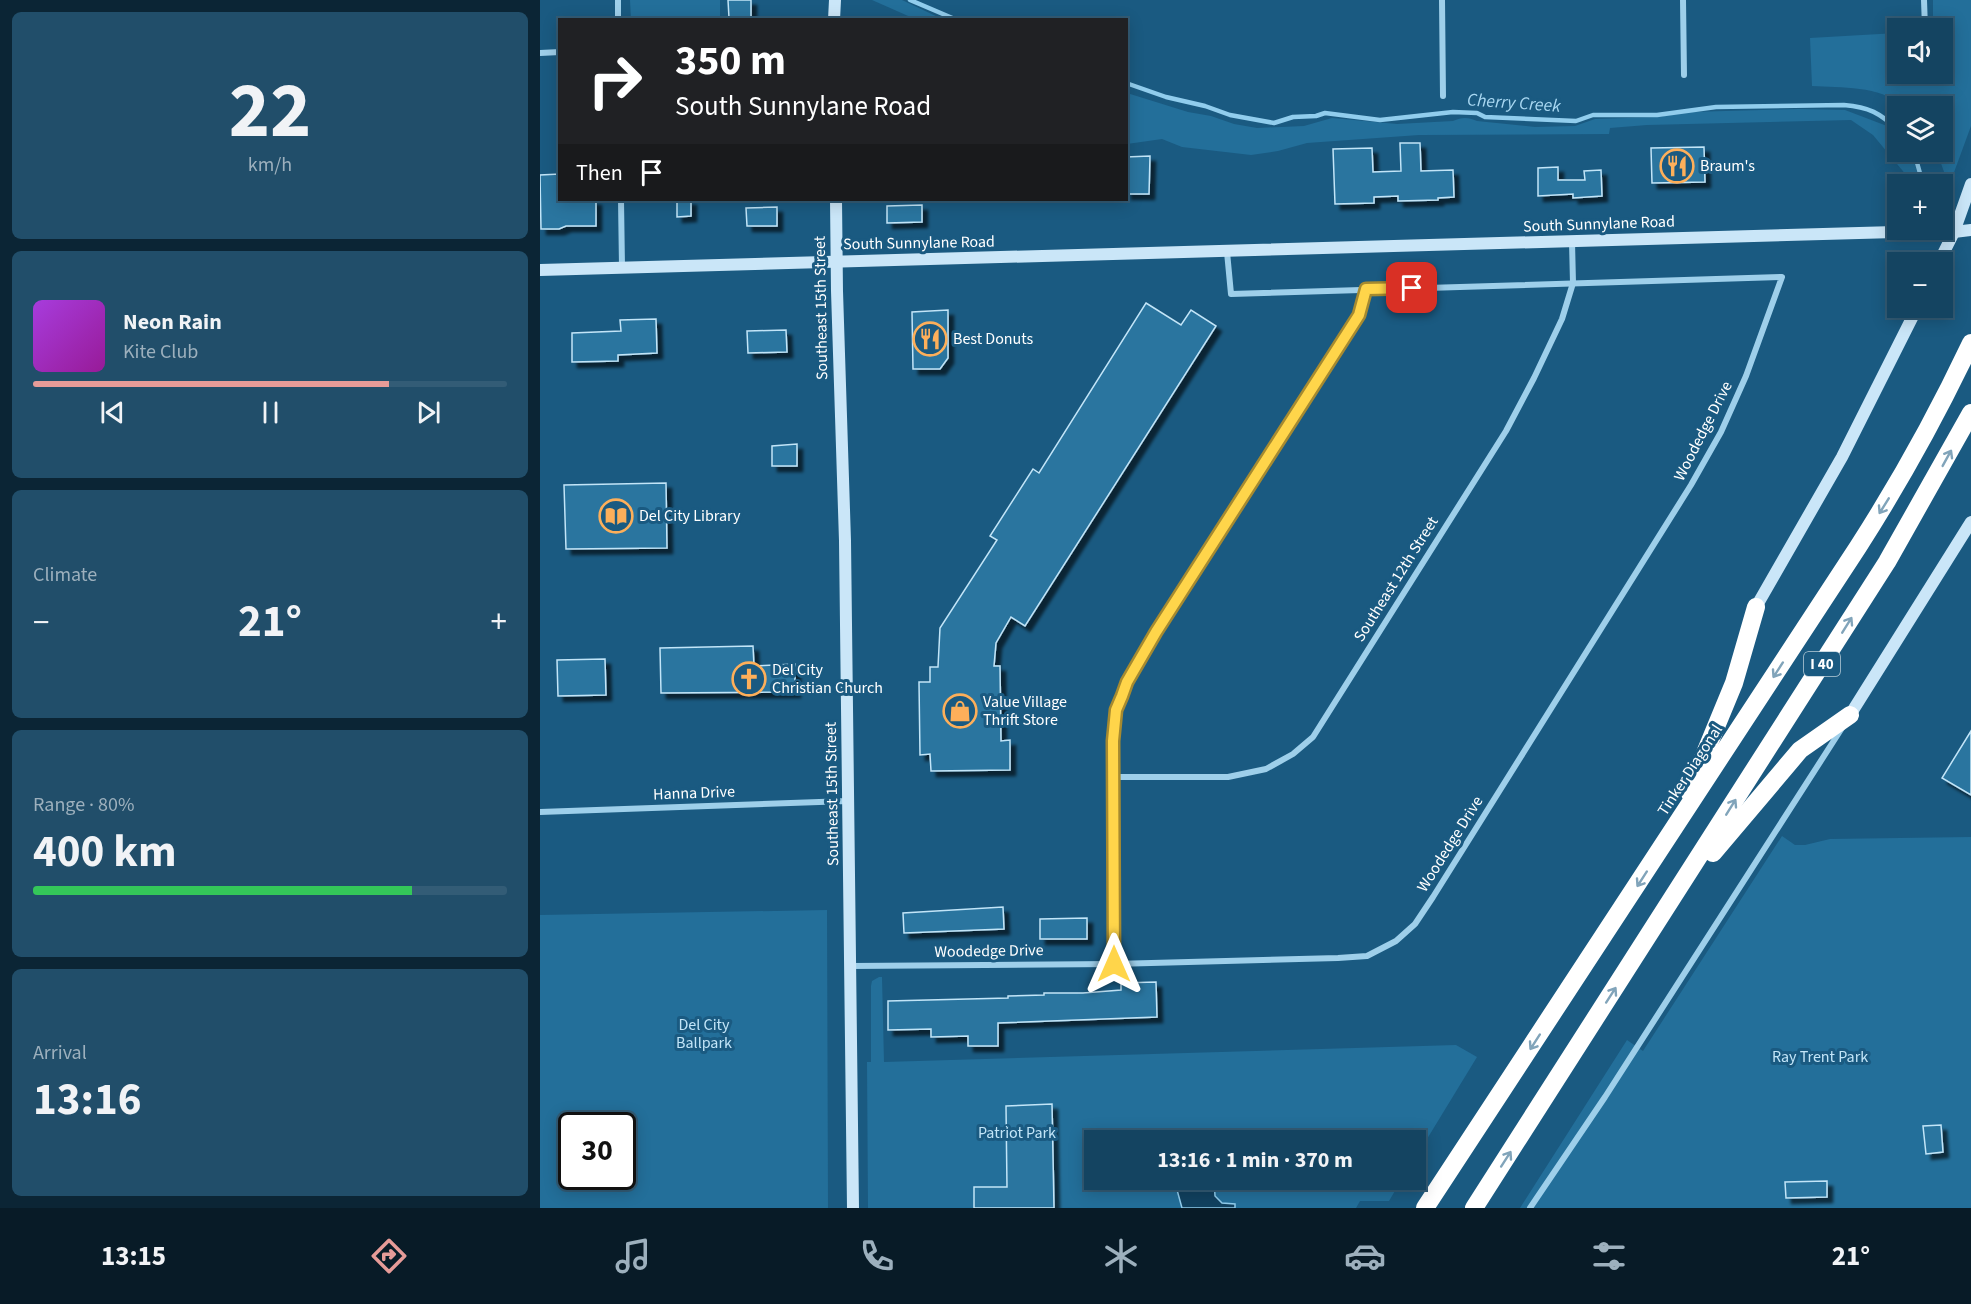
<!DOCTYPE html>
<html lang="en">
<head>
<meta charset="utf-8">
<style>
	:root { --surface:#144461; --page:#214e6a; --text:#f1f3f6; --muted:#9db0bd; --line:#335c76; --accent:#e69b98 }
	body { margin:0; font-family:"Source Sans 3",sans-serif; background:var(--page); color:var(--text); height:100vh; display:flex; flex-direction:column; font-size:22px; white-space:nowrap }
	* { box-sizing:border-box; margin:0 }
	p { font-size:20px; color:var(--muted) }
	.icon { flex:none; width:33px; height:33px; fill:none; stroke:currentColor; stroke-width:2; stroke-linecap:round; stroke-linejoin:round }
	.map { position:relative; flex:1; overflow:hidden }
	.side { display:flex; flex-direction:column; gap:12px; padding:12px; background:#0b2535; width:540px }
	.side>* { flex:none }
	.banner { position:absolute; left:18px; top:18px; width:570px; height:183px; border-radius:0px; box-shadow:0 3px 15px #0003,0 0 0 2px var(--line); background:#202124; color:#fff; overflow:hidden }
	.buttons { position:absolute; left:1347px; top:18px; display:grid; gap:12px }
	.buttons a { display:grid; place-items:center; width:66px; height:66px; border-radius:0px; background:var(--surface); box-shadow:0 3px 15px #0003,0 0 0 2px var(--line); font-size:30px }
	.speed { position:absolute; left:18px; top:1112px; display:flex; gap:12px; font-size:30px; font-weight:700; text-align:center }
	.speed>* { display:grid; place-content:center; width:78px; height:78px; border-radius:50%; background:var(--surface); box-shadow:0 3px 15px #0003,0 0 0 2px var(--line); line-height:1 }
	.speed .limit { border:3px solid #111; border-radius:9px; background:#fff; color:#111 }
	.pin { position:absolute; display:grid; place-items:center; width:51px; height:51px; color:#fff; margin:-26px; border-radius:12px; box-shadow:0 3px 9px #0006 }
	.me { position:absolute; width:66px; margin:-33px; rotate:0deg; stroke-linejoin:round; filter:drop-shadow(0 0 4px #0008) }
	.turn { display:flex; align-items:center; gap:21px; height:126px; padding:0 18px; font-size:27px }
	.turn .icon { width:78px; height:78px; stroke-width:2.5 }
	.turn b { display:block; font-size:42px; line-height:51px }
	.then { display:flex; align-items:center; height:57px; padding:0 18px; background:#0003; gap:12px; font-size:22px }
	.big { font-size:45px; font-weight:700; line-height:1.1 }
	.side .widget { flex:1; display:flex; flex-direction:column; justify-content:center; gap:9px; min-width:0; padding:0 21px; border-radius:9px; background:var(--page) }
	.side .dial { align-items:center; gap:0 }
	.dial b { font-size:78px; line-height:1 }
	.song { display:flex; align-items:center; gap:18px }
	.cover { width:72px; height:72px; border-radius:9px; background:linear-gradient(135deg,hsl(280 70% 55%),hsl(300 70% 35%)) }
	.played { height:6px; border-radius:3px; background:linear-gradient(90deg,var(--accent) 75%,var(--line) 75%) }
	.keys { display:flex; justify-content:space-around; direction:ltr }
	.heat { display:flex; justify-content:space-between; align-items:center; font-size:33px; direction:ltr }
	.charge { height:9px; border-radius:4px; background:linear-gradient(90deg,#34c759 80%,var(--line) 0) }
	.trip { position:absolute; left:544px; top:1130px; width:342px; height:60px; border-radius:0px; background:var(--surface); box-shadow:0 3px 15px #0003,0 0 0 2px var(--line); font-weight:700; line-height:60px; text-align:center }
	.tab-bar { display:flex; height:96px; justify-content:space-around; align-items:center; background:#081b27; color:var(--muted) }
	.tab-bar .icon { width:42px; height:42px }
	.tab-bar .selected { color:var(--accent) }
	.tab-bar b { font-size:27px; color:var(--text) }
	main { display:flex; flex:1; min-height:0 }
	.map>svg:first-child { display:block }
</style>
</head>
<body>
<main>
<section class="side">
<div class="widget dial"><b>22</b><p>km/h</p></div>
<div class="widget">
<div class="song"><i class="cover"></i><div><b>Neon Rain</b><p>Kite Club</p></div></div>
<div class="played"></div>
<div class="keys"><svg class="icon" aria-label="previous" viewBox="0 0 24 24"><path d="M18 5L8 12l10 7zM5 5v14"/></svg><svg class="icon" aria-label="pause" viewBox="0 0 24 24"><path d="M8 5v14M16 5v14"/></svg><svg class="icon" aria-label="next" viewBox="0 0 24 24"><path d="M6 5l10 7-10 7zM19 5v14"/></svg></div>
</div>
<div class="widget"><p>Climate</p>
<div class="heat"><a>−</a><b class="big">21°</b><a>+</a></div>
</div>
<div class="widget"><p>Range · 80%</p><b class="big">400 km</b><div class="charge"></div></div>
<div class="widget"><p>Arrival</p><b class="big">13:16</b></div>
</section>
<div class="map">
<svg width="1431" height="1208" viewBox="0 0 1431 1208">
	<defs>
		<filter id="shadow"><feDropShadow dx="5.5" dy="5.5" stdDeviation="1.5" flood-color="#0009"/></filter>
	</defs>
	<rect width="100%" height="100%" fill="#1a5a81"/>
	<g fill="#236f9a" fill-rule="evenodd">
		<polygon points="90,0 180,0 180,19 91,19"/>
		<polygon points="332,0 362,0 402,19 375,19"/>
		<path d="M 1393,0 L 1431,0 L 1431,126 L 1409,186 L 1397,152 L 1402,152 L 1402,106 L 1362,106 C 1340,85 1301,88 1272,86 L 1270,38 L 1357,33 L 1358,74 L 1402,74 L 1402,28 L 1393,28 Z"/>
		<path d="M 587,93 L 648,112 L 671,116 L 694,124 L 717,128 L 764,126 L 792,118 L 857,124 L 913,121 C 922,117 928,117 937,121 L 995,127 L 1035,126 L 1055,119 L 1118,117 L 1149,112 L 1258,109 L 1305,110 L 1347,126 L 1357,136 L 1358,152 L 1371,152 L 1381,184 L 1369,184 L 1367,176 L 1333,135 L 1311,120 L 1107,125 L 1070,128 L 1069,134 L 879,135 L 767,143 L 738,151 L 711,155 L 642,147 L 622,139 L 587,144 Z"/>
		<polygon points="1242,836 1255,845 1265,845 1290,839 1431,837 1431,1208 980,1208 1087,1040 1103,1051"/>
		<path d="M 287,910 L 288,1208 L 0,1208 L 0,915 ZM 32,1125 L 82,1125 L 82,1176 L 32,1176 Z"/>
		<polygon points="339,977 342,977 344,1062 916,1045 937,1057 876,1157 876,1140 555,1140 555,1179 862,1179 849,1201 820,1201 816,1208 328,1208 327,1062 331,1062 331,986 332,981"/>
	</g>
	<polygon fill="#11415f" stroke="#91cded" stroke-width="1.5" points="674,1179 675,1196 682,1203 695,1204 695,1208 642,1208 634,1179"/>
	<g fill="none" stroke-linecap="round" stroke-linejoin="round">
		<g stroke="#91cded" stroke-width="4.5">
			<polyline points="370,0 417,20"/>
			<path d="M 586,83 L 626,97 L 665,106 L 690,115 L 734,123 L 753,117 L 776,116 L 785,113 L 840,120 L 913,112 L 937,113 L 945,117 L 1036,121 L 1053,115 L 1117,115 L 1176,107 L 1304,105 C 1329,107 1340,113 1358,130"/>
			<polyline points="1374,152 1383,184"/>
		</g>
	</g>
	<g fill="#29749f" stroke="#c2e5f8" stroke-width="1.5" filter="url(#shadow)">
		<polygon points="188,0 211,0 211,17 189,18"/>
		<polygon points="860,143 880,143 881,171 913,170 914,197 898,198 898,200 858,201 858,196 834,197 834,203 795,204 793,149 832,148 833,172 861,171"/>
		<polygon points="1164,147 1165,182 1112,183 1111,148"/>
		<polygon points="610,156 609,194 586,194 586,157"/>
		<polygon points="1018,167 1018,180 1045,180 1044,171 1061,170 1062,196 1033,198 1033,194 998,196 998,168"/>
		<polygon points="20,174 20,200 56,200 56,226 26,226 19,229 1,229 0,175"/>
		<polygon points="137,200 151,200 151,216 137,217"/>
		<polygon points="382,205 382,222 347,223 347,206"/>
		<polygon points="237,207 237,226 207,226 206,208"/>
		<polygon points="606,303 641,325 651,310 676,326 485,626 471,617 456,643 454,666 460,666 461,741 470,740 470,770 391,771 390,754 380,755 379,682 390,682 390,667 398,667 400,628 457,540 450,536 493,469 499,473"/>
		<polygon points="408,310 408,358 400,369 373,369 372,312"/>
		<polygon points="116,319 117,353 78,355 78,361 32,362 32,333 81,331 80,320"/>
		<polygon points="246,330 247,352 208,353 207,331"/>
		<polygon points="257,444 257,466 232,466 232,446"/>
		<polygon points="126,483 127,548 26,549 24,485"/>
		<polygon points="213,646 214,666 255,664 255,692 121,693 120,648"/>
		<polygon points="65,659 66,695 18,696 17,660"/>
		<polygon points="1431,731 1431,795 1402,778"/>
		<polygon points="463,907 464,929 364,933 363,913"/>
		<polygon points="547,918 547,939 500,939 500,919"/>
		<polygon points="616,982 617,1017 458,1023 458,1046 428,1046 428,1036 391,1037 391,1029 348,1030 348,1001 468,998 468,996 504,995 504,993 543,993 581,990 581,983"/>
		<polygon points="512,1104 514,1208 434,1208 434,1187 467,1187 466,1106"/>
		<polygon points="1401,1125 1403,1152 1386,1154 1383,1126"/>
		<polygon points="1287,1181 1287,1197 1246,1198 1245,1182"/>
	</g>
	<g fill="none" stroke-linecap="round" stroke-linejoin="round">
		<g stroke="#9ecfea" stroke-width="6">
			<polyline points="78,0 78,20"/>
			<polyline points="902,0 903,96"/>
			<polyline points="1143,0 1144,75"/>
			<polyline points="1384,0 1385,28"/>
			<polyline points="0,53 20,52"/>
			<polyline points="81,200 82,267"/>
			<polyline points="574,777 688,777 726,769 753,754 773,737 966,431 994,378 1022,319 1033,283 1032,242"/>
			<polyline points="0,812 308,801"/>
			<polyline points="574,964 573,741 576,710 587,682 616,632 819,315 826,289"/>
			<polyline points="311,966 574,964 798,958 827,956 856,941 875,924 893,897 1151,485 1181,432 1206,376 1242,277 691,294 687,252"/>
			<polyline points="990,1208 1065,1097 1302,728"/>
		</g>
		<g stroke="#cae6f8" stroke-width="12">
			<polyline points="294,20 295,0"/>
			<polyline points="296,200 297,291 305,541 313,1208"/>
			<polyline points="1399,262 1414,232 1431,184"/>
			<polyline points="0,270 1391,231 1414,232 1431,230"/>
			<polyline points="1216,607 1302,457 1377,308"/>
			<polyline points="1310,715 1431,522"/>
		</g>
		<g stroke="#fff" stroke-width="18">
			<polyline points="1149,792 1194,683 1216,607"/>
			<polyline points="1173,853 1260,750 1310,715"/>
			<path d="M 885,1208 L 1318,547 C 1361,480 1397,415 1431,343"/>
			<polyline points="934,1208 1347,562 1431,413"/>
		</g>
	</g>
	<defs><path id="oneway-shaft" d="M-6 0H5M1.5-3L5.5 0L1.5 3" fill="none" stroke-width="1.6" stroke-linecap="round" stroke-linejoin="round" transform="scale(1.5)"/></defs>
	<g stroke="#81a4ba">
		<use href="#oneway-shaft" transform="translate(1407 458) rotate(-61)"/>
		<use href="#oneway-shaft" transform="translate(1344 506) rotate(122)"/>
		<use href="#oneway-shaft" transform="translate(1307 625) rotate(-58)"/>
		<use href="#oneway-shaft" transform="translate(1238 670) rotate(123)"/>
		<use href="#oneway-shaft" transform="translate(1191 807) rotate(-58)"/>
		<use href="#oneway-shaft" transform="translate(1102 879) rotate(123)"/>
		<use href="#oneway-shaft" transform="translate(1071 995) rotate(-57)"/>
		<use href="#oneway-shaft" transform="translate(995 1042) rotate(123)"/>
		<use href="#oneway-shaft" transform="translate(966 1159) rotate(-57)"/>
	</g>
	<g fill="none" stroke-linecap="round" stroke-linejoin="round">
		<g stroke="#a68a30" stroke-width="15">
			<polyline id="route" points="574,964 573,741 576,710 582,696 587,682 616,632 819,315 826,289 872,288"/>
		</g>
		<use href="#route" stroke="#ffd54a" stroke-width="10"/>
	</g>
	<defs>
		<g id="restaurant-ring" transform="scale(1.725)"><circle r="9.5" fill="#1a5a81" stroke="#fdaf5a" stroke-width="1.5"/><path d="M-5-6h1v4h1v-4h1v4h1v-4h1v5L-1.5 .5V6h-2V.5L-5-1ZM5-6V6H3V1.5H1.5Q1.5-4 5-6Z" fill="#fdaf5a"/></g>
		<g id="library-ring" transform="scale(1.725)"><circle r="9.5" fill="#1a5a81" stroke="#fdaf5a" stroke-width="1.5"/><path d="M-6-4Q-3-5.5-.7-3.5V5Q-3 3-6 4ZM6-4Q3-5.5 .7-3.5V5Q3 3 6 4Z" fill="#fdaf5a"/></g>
		<g id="church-ring" transform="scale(1.725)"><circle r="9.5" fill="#1a5a81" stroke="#fdaf5a" stroke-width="1.5"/><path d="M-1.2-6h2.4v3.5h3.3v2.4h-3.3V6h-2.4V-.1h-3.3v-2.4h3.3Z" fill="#fdaf5a"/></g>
		<g id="shop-ring" transform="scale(1.725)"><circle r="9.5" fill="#1a5a81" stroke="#fdaf5a" stroke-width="1.5"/><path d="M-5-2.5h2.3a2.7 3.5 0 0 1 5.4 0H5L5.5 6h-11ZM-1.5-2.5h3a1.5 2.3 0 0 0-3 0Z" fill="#fdaf5a"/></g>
	</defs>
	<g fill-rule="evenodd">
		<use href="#restaurant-ring" x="1137" y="166"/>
		<use href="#restaurant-ring" x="390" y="339"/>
		<use href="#library-ring" x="76" y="516"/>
		<use href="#church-ring" x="209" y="679"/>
		<use href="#shop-ring" x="420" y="711"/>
	</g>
	<g text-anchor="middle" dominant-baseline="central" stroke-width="6" stroke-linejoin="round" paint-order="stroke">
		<rect fill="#1a5a81" stroke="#baced9" stroke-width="1.5" x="1264" y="652" width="36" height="24" rx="4.5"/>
		<g font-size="15" font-weight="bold" fill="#fff">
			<text x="1282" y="664">I 40</text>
		</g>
		<g font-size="16" fill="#fff" stroke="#1a5a81" text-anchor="start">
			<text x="1160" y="166">Braum's</text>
			<text x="413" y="339">Best Donuts</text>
			<text x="99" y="516">Del City Library</text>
			<text x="232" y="670">Del City<tspan x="232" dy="18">Christian Church</tspan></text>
			<text x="443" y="702">Value Village<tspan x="443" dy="18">Thrift Store</tspan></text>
		</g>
		<g font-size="16" fill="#fff" stroke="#1a5a81">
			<text transform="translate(1059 224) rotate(-2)">South Sunnylane Road</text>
			<text transform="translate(379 243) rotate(-1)">South Sunnylane Road</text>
			<text transform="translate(281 308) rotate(-91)">Southeast 15th Street</text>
			<text transform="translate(1163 431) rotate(-63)">Woodedge Drive</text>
			<text transform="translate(856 579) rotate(-58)">Southeast 12th Street</text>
			<text transform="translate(1150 770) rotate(-57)">Tinker Diagonal</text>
			<text transform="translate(154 793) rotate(-2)">Hanna Drive</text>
			<text transform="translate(292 794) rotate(-91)">Southeast 15th Street</text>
			<text transform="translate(910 844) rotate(-58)">Woodedge Drive</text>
			<text transform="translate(449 951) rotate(-1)">Woodedge Drive</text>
		</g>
		<g font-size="16" fill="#c2e5f8" stroke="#1a5a81">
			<text x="164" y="1025">Del City<tspan x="164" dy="18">Ballpark</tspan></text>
			<text x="1280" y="1057">Ray Trent Park</text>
			<text x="477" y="1133">Patriot Park</text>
		</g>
		<g font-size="18" font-style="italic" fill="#a9d8f2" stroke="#1a5a81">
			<text transform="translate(974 103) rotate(4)">Cherry Creek</text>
		</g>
	</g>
</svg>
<div class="buttons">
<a><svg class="icon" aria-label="sound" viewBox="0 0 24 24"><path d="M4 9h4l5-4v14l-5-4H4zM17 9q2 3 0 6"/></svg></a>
<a><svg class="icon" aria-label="layers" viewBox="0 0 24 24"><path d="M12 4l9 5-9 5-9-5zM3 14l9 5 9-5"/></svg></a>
<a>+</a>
<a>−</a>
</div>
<div class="speed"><div class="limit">30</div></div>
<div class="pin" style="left:872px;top:288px;background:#d93025"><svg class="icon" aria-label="arrive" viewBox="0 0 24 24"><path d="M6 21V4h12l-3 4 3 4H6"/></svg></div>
<svg class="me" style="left:574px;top:964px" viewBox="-20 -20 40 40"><path d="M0-17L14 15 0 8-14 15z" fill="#ffd54a" stroke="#fff" stroke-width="4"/></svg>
<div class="trip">13:16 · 1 min · 370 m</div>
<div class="banner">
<div class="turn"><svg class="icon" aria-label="right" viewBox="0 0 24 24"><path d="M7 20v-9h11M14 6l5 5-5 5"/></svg><div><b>350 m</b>South Sunnylane Road</div></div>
<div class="then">Then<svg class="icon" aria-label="arrive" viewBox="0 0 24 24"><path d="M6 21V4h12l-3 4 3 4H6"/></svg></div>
</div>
</div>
</main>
<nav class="tab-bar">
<b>13:15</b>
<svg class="icon selected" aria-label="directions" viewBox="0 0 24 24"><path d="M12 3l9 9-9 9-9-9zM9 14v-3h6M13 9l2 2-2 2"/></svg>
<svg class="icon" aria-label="music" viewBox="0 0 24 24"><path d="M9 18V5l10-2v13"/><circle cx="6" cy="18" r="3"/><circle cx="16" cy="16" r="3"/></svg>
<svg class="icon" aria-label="phone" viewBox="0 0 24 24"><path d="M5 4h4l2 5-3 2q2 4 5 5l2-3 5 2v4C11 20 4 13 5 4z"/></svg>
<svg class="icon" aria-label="climate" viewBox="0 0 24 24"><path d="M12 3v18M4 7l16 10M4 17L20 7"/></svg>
<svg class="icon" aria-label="car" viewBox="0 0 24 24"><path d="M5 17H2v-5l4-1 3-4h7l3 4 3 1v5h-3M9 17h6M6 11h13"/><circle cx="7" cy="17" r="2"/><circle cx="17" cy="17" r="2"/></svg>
<svg class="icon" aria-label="filters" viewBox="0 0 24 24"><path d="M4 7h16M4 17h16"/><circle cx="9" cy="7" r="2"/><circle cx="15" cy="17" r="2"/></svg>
<b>21°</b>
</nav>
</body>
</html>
